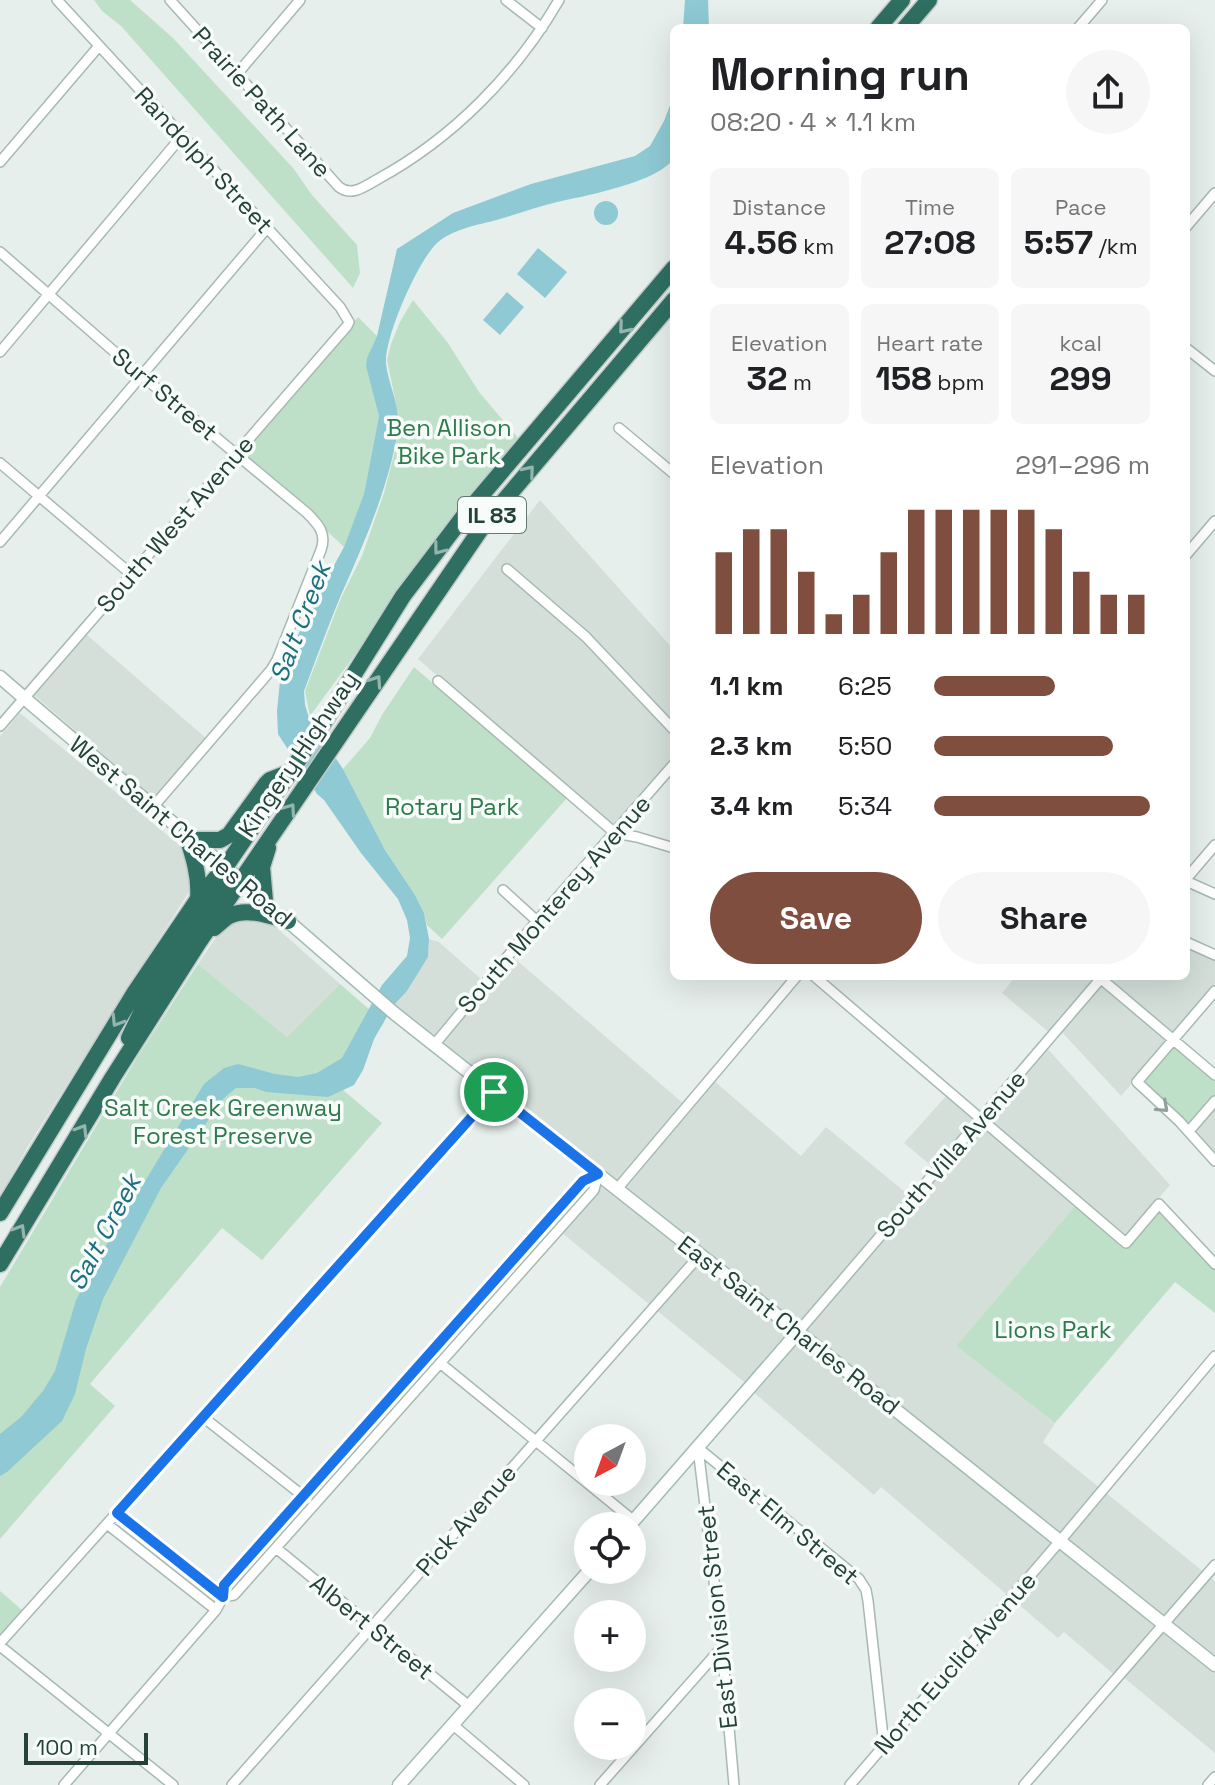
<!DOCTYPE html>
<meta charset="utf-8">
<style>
:root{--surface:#fff;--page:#f6f6f6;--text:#202124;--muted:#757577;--accent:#7f4e3f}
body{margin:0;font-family:"Space Grotesk",sans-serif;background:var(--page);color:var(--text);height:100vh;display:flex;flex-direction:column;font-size:30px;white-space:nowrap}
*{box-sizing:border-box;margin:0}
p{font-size:26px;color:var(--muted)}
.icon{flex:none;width:44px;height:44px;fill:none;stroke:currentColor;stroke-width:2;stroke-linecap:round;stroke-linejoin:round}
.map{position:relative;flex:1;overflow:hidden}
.side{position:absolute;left:670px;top:24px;width:520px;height:956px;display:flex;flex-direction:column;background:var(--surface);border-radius:12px;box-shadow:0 8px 32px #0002}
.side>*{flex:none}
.needle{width:52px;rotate:221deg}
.controls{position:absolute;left:574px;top:1424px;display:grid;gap:16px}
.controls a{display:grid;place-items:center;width:72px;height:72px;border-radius:50%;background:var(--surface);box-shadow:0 8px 32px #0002;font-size:40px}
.scale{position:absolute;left:24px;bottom:20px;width:124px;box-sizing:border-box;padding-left:8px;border:4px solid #24423a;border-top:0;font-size:22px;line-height:28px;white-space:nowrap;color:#24423a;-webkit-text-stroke:6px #f7fbf9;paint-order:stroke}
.pin{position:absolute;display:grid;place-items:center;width:68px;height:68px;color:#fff;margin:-34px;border:4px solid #fff;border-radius:50%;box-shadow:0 2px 8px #0007}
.round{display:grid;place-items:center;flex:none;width:84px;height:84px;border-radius:42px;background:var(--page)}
.headline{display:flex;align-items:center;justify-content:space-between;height:136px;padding:0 40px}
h1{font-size:44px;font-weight:600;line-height:60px}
.metrics{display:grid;grid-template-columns:repeat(3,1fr);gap:12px;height:136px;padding:8px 40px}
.metrics div{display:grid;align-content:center;border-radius:12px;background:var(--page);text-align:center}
.metrics b{font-size:34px;font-weight:600}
.metrics small{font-size:22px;font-weight:400}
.metrics p{font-size:22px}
.chart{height:224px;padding:16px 40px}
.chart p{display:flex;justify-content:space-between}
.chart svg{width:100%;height:144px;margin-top:8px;stroke:var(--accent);stroke-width:6}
.primary-button{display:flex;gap:16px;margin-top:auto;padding:16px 40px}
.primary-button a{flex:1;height:92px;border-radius:48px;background:var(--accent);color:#fff;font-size:32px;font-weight:600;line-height:92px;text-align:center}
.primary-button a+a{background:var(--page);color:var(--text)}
ul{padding:0 40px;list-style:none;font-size:26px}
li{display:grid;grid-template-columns:128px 96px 1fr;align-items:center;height:60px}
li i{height:20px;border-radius:10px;background:var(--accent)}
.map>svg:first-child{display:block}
.built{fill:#d4dfda}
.green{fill:#bfe0c8}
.water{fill:#8ec9d4}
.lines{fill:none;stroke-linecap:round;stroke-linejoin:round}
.street-casing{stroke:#a8b8b2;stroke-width:12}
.secondary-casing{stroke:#a4bbb3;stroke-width:15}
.highway-casing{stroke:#c2cac8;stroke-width:19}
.street{stroke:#fff;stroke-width:9}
.secondary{stroke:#fff;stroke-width:12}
.highway{stroke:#2f6f62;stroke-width:16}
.oneway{stroke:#93b5ae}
.oneway2{stroke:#92a09c}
.route-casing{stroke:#fff;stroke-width:16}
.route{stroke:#1a73e8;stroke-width:10}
.labels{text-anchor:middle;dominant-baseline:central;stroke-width:7;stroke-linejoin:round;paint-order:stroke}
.shield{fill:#f7fbf9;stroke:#637a73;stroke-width:2}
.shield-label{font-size:22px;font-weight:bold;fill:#24423a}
.street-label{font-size:24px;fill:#24423a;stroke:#f7fbf9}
.park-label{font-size:24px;fill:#2d7a4b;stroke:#f7fbf9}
.water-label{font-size:26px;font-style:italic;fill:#1c6f80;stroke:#f7fbf9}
</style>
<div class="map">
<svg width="1215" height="1785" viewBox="0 0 1215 1785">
<rect width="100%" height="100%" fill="#e6efeb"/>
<path class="built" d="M540 500 674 650V758L615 828 418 659Z
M86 634 207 739 155 800 33 694Z
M20 713 184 849 192 887 28 1146 0 1196V736Z
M233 918 270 922 340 984 287 1037 198 964 223 927Z
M429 939 439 942 482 980 433 1039 393 1006 407 991 428 957Z
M1186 944 1215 957V987L1121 1096 1061 1031 1107 976H1186Z
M514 958 684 1104 616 1184 440 1044Z
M1016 976H1100L1051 1034 1002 993Z
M1047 1048 1170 1185 1125 1238 986 1118Z
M713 1080 801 1156 826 1127 910 1196 798 1328 620 1188Z
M948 1094 977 1119 934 1168 904 1143Z
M1215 1106V1157L1193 1131Z
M981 1123 1076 1205 956 1346 1055 1423 1043 1442 1215 1581V1661L804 1332Z
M598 1179 794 1332 748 1385 556 1228Z
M798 1336 1161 1626 1117 1677 1064 1632 1058 1638 881 1487 874 1495 751 1390Z
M1165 1629 1215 1669V1753L1122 1676Z"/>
<path class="green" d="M94 0H130L173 38 293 168 312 195 357 245 360 273 353 288 121 26 102 11Z
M413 300 448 343 479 392 518 438 470 498 310 716 305 691 341 598 362 556 384 493 395 451 399 418 387 360 391 344 400 322Z
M358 317 377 336 371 349 379 416 364 495 344 547 327 531 319 518 310 510 245 456 244 452Z
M414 667 567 798 442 939 427 925 424 913 415 895 385 850 343 769 370 738 382 715Z
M198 964 287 1037 340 984 384 1022C381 1027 376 1033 374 1039 365 1059 364 1080 343 1090L382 1123 262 1260 222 1228 90 1384 115 1406 0 1539V1287L138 1056Z
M1174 1043 1215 1078V1098L1190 1128 1140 1082Z
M1076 1205 1126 1249 1161 1211 1215 1269V1313L1175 1282 1055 1423 956 1346Z
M0 1591 22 1610 0 1636Z"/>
<path class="water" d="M685 0H708L709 28H683Z
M674 95V158C659 182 585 196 557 202 536 207 515 215 493 221 476 225 451 230 437 243 418 261 384 337 386 364 388 382 397 399 398 417 399 430 395 446 392 459 380 507 361 550 341 595 328 626 316 659 304 691L305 705 309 718 343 769 385 850 415 895 424 913 429 939 428 957 407 991 393 1006 374 1039 363 1070 354 1085 328 1097 266 1092 255 1088H236L223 1099 161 1188 103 1299 86 1349 75 1394 62 1421 7 1472 0 1476V1434L21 1417 43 1391 55 1371 76 1300 99 1257 204 1084 224 1068 238 1064 275 1074 298 1077 317 1073 342 1058 382 985 407 956 410 938 407 920 398 899 361 853 324 800 317 794 278 734 277 711 280 681 303 623 344 547 364 494 379 416 366 366 367 358 377 336 397 249 453 213 531 184 635 156 650 146 664 121Z
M594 213a12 12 0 1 1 24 0a12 12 0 1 1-24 0Z
M538 248 567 272 545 298 517 274Z
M507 292 524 307 500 335 483 320Z"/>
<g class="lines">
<defs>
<path id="street" d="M170 0 339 187C352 197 365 186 378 179 453 138 516 74 559 0
M506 0 542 28
M1078 28 1102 0
M237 74 300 0
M0 162 99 46
M1186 227 1215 193
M0 252 141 375 307 513C318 524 327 533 321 550L277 660 271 670 153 807
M1186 348 1215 371
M0 352 182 136
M619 428 674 474
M0 463 131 574
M0 542 267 228
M1186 555 1215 521
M507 569 586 637 674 730
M438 681 615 833 637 837 674 848
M0 726 347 326 349 322 340 307 57 0
M1186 879 1215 845
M1186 881 1215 894
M503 890 537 921
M1186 942 1215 955
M814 976 1126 1243 1159 1204 1215 1264
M1099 977 1215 1075
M1215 991 1137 1082 1179 1121 1215 1161
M434 1045 537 921 674 764
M1189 1131 1215 1101
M617 1189 797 976
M798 1332 1103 976
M440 1363 634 1521
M203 1417 307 1499
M698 1448 859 1579 866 1590 868 1601 884 1746
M698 1448 722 1647 734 1785
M117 1513 223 1597
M107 1524 216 1610
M276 1548 469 1706
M223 1597 234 1595 594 1190 598 1174
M0 1643 494 1092
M0 1646 173 1785
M452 1724 524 1785
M64 1785 216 1610 223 1597 224 1585 583 1181 598 1174
M232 1785 700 1255
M600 1785 722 1647
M850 1785 1060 1541 1215 1356
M1024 1785 1215 1565
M1208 1785 1215 1777"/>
<path id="secondary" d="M0 677C88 754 180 827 268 904
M282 916 394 1013 798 1332 1215 1665
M629 1526 798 1332
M399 1785 590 1570"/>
<path id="highway" d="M878 28 902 0
M905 28 929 0
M186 834C193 855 200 877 198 899
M194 840H220L229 835 266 784 270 780 288 773
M265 901 262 867 268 848
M214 928C218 925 224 919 229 916 247 907 271 916 288 921
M129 1038 151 992 220 887
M0 1213 135 992 198 899 226 866 321 727 403 596 463 517 674 268
M0 1264 113 1077 199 942 485 523 674 300"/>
</defs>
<use href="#street" class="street-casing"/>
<use href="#secondary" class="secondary-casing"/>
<use href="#highway" class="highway-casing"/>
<use href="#street" class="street"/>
<use href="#secondary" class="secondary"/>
<use href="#highway" class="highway"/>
</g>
<defs><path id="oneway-chevron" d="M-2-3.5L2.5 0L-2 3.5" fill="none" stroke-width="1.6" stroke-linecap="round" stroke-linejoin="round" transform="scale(2)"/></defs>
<g class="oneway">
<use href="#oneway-chevron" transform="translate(624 328) rotate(130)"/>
<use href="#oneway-chevron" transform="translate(529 471) rotate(-50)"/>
<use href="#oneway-chevron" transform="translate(439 549) rotate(127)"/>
<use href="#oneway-chevron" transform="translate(376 681) rotate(-56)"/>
<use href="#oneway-chevron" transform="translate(290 809) rotate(-55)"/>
<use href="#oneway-chevron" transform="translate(117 1021) rotate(122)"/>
<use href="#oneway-chevron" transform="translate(82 1130) rotate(-58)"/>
<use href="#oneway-chevron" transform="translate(20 1230) rotate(-59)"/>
</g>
<use class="oneway2" href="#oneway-chevron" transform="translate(1163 1107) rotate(42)"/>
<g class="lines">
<defs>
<path id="route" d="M494 1092 598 1174 583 1181 224 1585 223 1597 117 1513Z"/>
</defs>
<use href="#route" class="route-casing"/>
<use href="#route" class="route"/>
</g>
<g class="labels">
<rect class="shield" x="458" y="497" width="68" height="36" rx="6"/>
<g class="shield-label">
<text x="492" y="515">IL 83</text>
</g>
<g class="street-label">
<text transform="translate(262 102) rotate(48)">Prairie Path Lane</text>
<text transform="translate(204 160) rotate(47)">Randolph Street</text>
<text transform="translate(165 394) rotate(40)">Surf Street</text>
<text transform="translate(175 524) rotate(-49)">South West Avenue</text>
<text transform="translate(298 754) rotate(-56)">Kingery Highway</text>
<text transform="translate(181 831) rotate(40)">West Saint Charles Road</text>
<text transform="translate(554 904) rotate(-49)">South Monterey Avenue</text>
<text transform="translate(951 1154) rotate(-49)">South Villa Avenue</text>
<text transform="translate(789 1325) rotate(38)">East Saint Charles Road</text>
<text transform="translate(466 1520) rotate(-49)">Pick Avenue</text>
<text transform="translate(788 1523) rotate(40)">East Elm Street</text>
<text transform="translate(717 1617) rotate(-96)">East Division Street</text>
<text transform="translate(372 1627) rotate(39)">Albert Street</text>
<text transform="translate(955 1663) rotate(-49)">North Euclid Avenue</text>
</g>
<g class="park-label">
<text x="449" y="427">Ben Allison<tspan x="449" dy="28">Bike Park</tspan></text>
<text x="452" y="806">Rotary Park</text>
<text x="223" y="1107">Salt Creek Greenway<tspan x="223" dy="28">Forest Preserve</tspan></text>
<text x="1053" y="1329">Lions Park</text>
</g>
<g class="water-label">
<text transform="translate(300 622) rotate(-69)">Salt Creek</text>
<text transform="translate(104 1232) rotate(-62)">Salt Creek</text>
</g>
</g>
</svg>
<div class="controls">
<a><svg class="needle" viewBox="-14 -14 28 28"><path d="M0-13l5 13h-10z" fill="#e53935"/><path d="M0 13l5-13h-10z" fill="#757577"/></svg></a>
<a><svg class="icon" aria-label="locate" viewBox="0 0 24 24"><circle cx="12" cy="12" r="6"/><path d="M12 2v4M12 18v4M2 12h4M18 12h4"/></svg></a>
<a>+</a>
<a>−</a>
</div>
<div class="scale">100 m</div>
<div class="pin" style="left:494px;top:1092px;background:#1e9e55"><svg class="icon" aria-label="arrive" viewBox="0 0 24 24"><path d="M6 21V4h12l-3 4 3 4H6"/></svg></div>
<section class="side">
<div class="headline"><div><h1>Morning run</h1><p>08:20 · 4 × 1.1 km</p></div><a class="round"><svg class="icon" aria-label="share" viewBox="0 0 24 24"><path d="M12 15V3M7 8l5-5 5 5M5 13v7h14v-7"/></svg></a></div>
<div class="metrics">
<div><p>Distance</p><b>4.56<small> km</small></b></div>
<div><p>Time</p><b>27:08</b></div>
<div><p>Pace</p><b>5:57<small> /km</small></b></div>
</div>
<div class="metrics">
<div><p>Elevation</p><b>32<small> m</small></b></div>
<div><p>Heart rate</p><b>158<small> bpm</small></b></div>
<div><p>kcal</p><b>299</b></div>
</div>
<div class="chart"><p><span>Elevation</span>291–296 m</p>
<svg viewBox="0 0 160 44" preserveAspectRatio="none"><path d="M5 44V19M15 44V12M25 44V12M35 44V25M45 44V38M55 44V32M65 44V19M75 44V6M85 44V6M95 44V6M105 44V6M115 44V6M125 44V12M135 44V25M145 44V32M155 44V32"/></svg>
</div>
<ul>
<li><b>1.1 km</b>6:25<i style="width:56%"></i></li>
<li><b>2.3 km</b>5:50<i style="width:83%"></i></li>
<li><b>3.4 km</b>5:34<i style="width:100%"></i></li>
</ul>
<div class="primary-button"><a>Save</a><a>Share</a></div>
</section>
</div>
